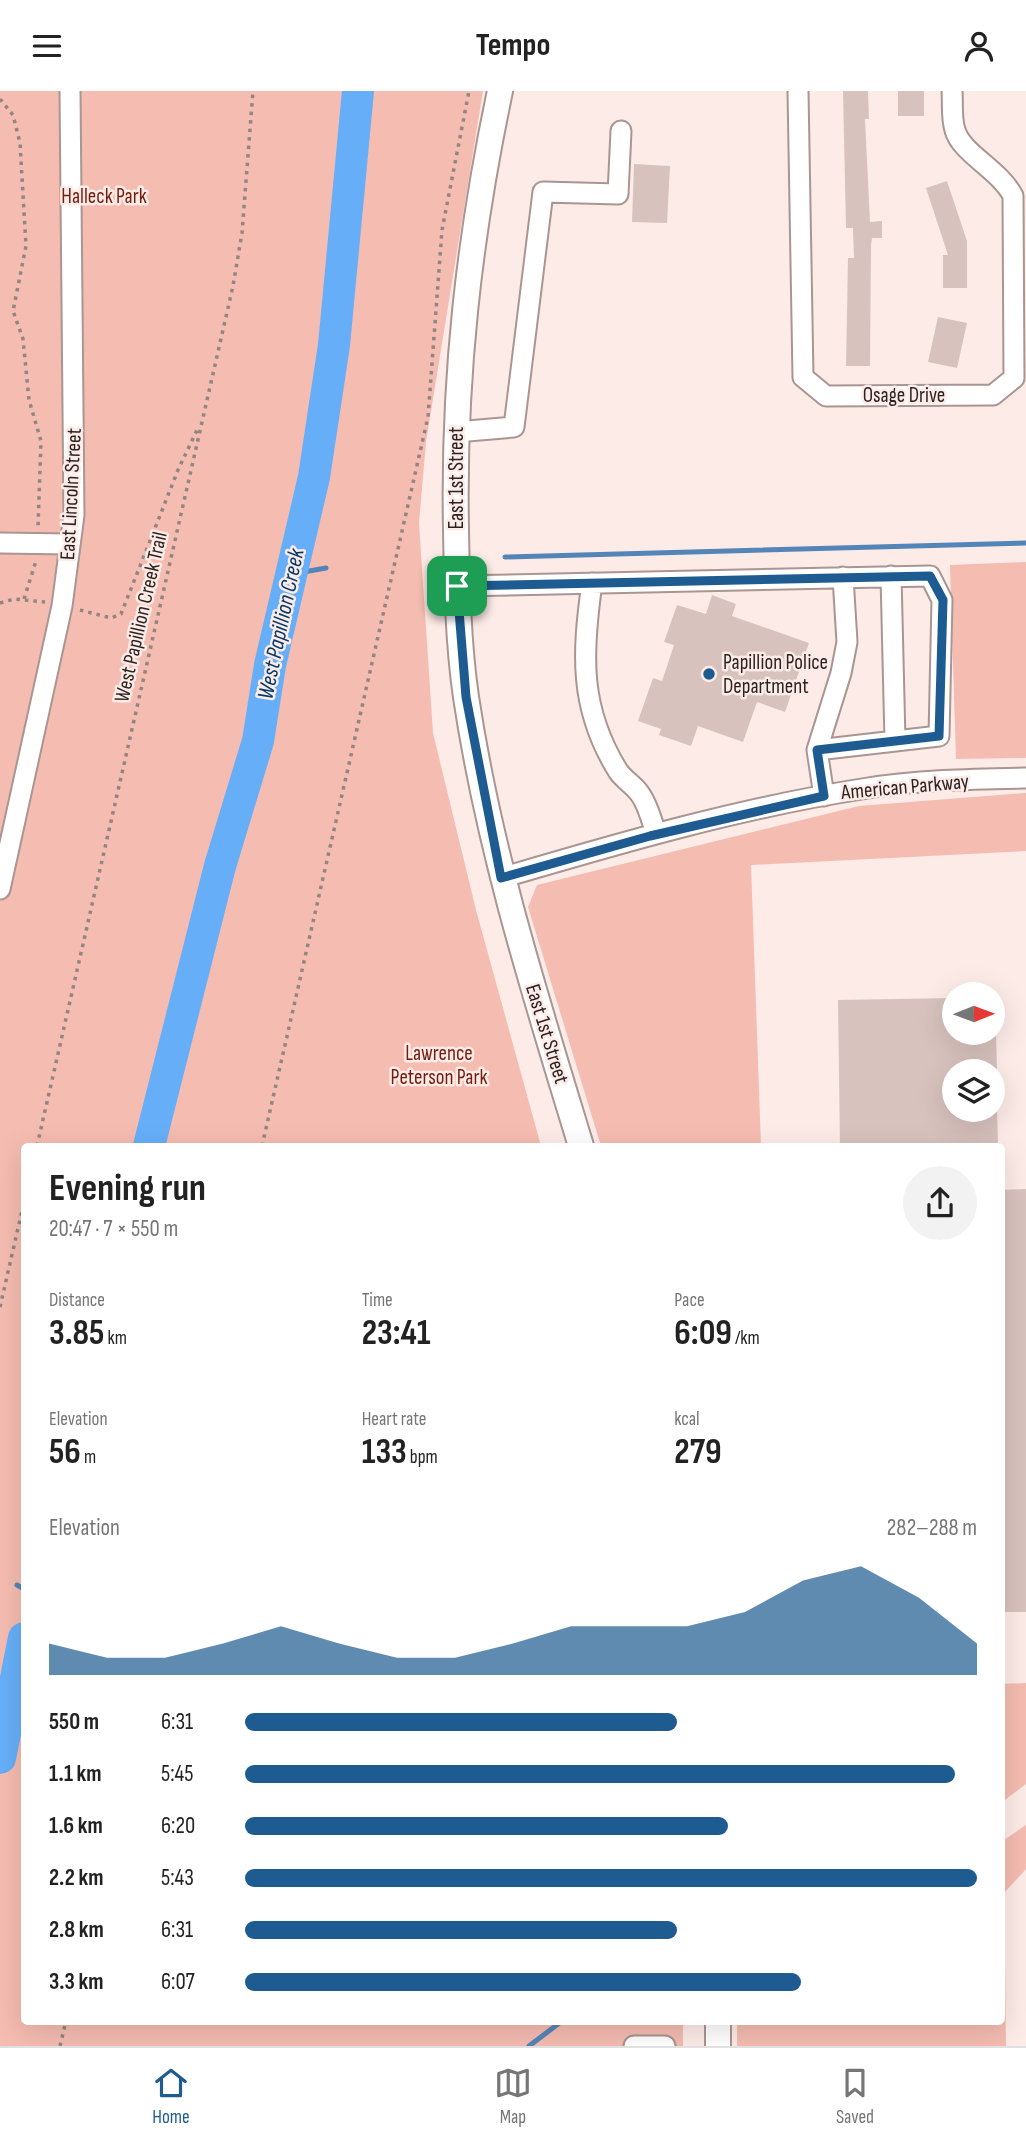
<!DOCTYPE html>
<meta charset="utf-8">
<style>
:root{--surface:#fff;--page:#f2f2f2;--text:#222;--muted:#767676;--line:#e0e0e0;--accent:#1e5b91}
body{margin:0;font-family:"Sofia Sans Condensed",sans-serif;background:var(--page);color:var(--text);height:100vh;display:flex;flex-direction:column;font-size:26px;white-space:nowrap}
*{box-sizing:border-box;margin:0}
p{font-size:23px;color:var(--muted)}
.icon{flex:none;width:38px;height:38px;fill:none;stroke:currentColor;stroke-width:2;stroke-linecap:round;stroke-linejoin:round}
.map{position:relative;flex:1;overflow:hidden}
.details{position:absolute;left:21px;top:1052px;width:984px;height:882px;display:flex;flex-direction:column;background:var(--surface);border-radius:7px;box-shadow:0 7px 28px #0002}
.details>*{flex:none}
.needle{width:46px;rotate:89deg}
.buttons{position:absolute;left:942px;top:891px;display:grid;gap:14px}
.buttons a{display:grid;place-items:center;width:63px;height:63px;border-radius:50%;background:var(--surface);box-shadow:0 7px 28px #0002;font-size:35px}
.pin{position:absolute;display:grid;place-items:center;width:60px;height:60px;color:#fff;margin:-30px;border-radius:14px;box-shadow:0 4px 10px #0006}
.round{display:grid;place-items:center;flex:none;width:74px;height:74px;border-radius:37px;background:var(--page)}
.head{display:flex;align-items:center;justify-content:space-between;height:119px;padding:0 28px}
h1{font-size:38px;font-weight:700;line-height:52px}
.metrics{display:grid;grid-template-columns:repeat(3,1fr);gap:10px;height:119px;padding:7px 28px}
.metrics div{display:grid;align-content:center}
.metrics b{font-size:35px;font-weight:700}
.metrics small{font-size:19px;font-weight:400}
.metrics p{font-size:19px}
.chart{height:196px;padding:14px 28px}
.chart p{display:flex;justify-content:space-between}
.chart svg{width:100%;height:126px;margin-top:7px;fill:var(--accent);opacity:.7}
ul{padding:0 28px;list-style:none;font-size:23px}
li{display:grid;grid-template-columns:112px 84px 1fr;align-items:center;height:52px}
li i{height:18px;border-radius:9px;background:var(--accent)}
header{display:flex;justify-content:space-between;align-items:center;height:91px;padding:0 28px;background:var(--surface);font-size:32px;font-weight:700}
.menu{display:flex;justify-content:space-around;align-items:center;height:98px;border-top:2px solid var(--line);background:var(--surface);font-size:19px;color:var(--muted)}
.menu a{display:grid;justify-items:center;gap:4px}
.menu .current{color:var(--accent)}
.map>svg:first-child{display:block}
.green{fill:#f5bcb1}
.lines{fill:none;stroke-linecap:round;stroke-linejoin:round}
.stream{stroke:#5485b8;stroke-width:5}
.river{stroke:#66aff8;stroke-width:32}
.building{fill:#d8c2be}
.minor-casing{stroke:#a99591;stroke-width:23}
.major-casing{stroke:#a99591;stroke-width:28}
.path{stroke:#928582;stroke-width:3.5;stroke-dasharray:3.5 5;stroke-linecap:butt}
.minor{stroke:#fff;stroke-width:19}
.major{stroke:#fff;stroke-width:24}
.route-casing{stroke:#fff;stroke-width:14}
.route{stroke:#1e5b91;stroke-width:9}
.poi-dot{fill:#1e5b91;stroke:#fdebe7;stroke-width:2.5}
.labels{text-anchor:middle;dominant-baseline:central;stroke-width:5;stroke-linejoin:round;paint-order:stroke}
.park-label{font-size:21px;fill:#751a0c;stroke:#fdebe7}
.street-label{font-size:21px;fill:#2b2321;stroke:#fdebe7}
.poi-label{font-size:21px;fill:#2b2321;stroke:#fdebe7;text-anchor:start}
.water-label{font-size:23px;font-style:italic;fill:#033c69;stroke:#fdebe7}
</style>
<header><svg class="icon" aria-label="menu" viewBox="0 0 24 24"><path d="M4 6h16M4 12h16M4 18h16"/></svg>Tempo<svg class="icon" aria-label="person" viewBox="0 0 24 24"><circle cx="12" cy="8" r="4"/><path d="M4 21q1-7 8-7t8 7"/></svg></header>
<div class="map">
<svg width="1026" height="1955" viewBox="0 0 1026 1955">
<rect width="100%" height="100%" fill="#fdebe7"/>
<path class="green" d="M0 0H483L426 351 419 432 433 642 476 819 541 1055H24V1930H683V1955H0Z
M1026 471V667L956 668 950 474Z
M1026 702V760L751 774 761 1055H601L528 816 537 794 859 715Z
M1026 1592V1693L1001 1712V1593Z
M1026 1734V1778L1004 1802 1006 1955H737V1930H747L743 1935 750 1930H1001V1751Z"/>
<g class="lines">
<path class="stream" d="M505 466 1026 452
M292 483 326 477
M17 1494 24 1498
M529 1955 562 1930"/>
<path class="river" d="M149 1055 220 775 258 650 270 574 314 386 334 254 358 0
M0 1667 24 1547"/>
</g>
<path class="building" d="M843 0H868L869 28H865L870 131 882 130V147H872L871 154 870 275H846L848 167H854L853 137H846Z
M898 0H924V25H898Z
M634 73 670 75 667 132 632 131Z
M947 90 967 150V197H943V164H948L926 97Z
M938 226 967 232 957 277 928 271Z
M712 504 736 513 732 525 809 552 785 621 757 611 743 651 698 635 691 655 659 644 661 638 638 630 653 587 662 590 674 554 664 551 677 514 706 523Z
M954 907V942H996L997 980H954V1018H997L998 1055H840L838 909Z
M1026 1098V1521H1001V1099Z"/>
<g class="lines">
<defs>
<path id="minor" d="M798 0 803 286 826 305 993 304 1014 287 1013 105C1000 79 961 62 955 39 951 27 953 12 952 0
M456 341 514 336 543 101 618 103 621 40
M0 452 70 453
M891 485 895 650
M592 492C582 563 579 617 618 680 624 689 634 694 640 703 648 714 652 730 656 743
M457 495 930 485 942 509 939 645 817 659 824 705
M817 659 841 582 847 551 843 486
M501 787C620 752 740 717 862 698 915 689 973 688 1026 687
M0 798 62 515 74 424 70 0
M634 1955H665"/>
<path id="major" d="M500 0C469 147 453 288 456 439 457 495 458 551 466 606 489 760 536 907 581 1055
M718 1930V1955"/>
</defs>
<use href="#minor" class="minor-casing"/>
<use href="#major" class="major-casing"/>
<path class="path" d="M0 8 13 24 20 52 26 155 13 220 23 248 29 309 41 350 38 435
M24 508 36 470
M0 512 14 508 45 511
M80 519 111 527 121 523 178 379 198 337
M37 1055 233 195 242 142 253 0
M262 1055 428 326 442 139 469 0
M0 1216 24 1111
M60 1955 66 1930"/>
<use href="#minor" class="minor"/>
<use href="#major" class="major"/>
</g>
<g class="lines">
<defs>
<path id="route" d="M930 485 943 509 939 645 817 659 824 705 650 745 501 787 466 606 457 495Z"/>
</defs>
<use href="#route" class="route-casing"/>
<use href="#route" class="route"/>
</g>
<circle class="poi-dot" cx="709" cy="583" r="7"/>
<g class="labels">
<g class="park-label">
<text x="104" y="105">Halleck Park</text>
<text x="439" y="962">Lawrence<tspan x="439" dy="24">Peterson Park</tspan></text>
</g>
<g class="street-label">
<text x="904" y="304">Osage Drive</text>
<text transform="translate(456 387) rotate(-90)">East 1st Street</text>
<text transform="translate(71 403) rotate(-87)">East Lincoln Street</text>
<text transform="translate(141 526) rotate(-77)">West Papillion Creek Trail</text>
<text transform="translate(905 696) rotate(-5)">American Parkway</text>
<text transform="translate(547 943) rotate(73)">East 1st Street</text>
</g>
<g class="poi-label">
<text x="723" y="571">Papillion Police<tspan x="723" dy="24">Department</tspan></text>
</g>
<g class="water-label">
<text transform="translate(281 533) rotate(-78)">West Papillion Creek</text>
</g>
</g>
</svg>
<div class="buttons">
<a><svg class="needle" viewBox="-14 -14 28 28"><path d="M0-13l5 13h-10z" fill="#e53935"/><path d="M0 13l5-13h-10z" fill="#767676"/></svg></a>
<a><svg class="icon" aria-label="layers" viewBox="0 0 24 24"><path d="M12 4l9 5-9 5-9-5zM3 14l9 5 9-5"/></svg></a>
</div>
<div class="pin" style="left:457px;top:495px;background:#1e9e55"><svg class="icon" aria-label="arrive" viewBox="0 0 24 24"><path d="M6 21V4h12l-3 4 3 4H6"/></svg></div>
<section class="details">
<div class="head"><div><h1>Evening run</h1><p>20:47 · 7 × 550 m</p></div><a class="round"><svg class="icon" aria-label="share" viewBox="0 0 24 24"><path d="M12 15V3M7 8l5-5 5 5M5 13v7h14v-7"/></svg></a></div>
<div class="metrics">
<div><p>Distance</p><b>3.85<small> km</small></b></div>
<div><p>Time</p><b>23:41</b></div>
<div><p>Pace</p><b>6:09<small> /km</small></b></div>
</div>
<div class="metrics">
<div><p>Elevation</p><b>56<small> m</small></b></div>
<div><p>Heart rate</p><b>133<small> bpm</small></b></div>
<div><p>kcal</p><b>279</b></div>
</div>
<div class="chart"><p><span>Elevation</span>282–288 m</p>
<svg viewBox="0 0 160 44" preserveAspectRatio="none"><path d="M0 44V33L10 38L20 38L30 33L40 27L50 33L60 38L70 38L80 33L90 27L100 27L110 27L120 22L130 11L140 6L150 17L160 33V44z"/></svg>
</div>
<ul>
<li><b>550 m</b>6:31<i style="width:59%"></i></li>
<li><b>1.1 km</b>5:45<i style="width:97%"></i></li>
<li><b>1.6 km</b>6:20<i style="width:66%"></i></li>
<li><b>2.2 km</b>5:43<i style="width:100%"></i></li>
<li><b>2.8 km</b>6:31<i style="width:59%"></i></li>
<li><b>3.3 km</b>6:07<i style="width:76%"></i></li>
</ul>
</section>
</div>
<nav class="menu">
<a class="current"><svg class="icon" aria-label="home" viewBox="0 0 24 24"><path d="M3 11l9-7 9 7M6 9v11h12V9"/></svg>Home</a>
<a><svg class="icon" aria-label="map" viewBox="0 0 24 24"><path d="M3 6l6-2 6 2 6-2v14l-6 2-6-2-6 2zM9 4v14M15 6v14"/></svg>Map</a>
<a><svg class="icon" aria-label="saved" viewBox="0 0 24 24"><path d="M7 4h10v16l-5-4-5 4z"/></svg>Saved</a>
</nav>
